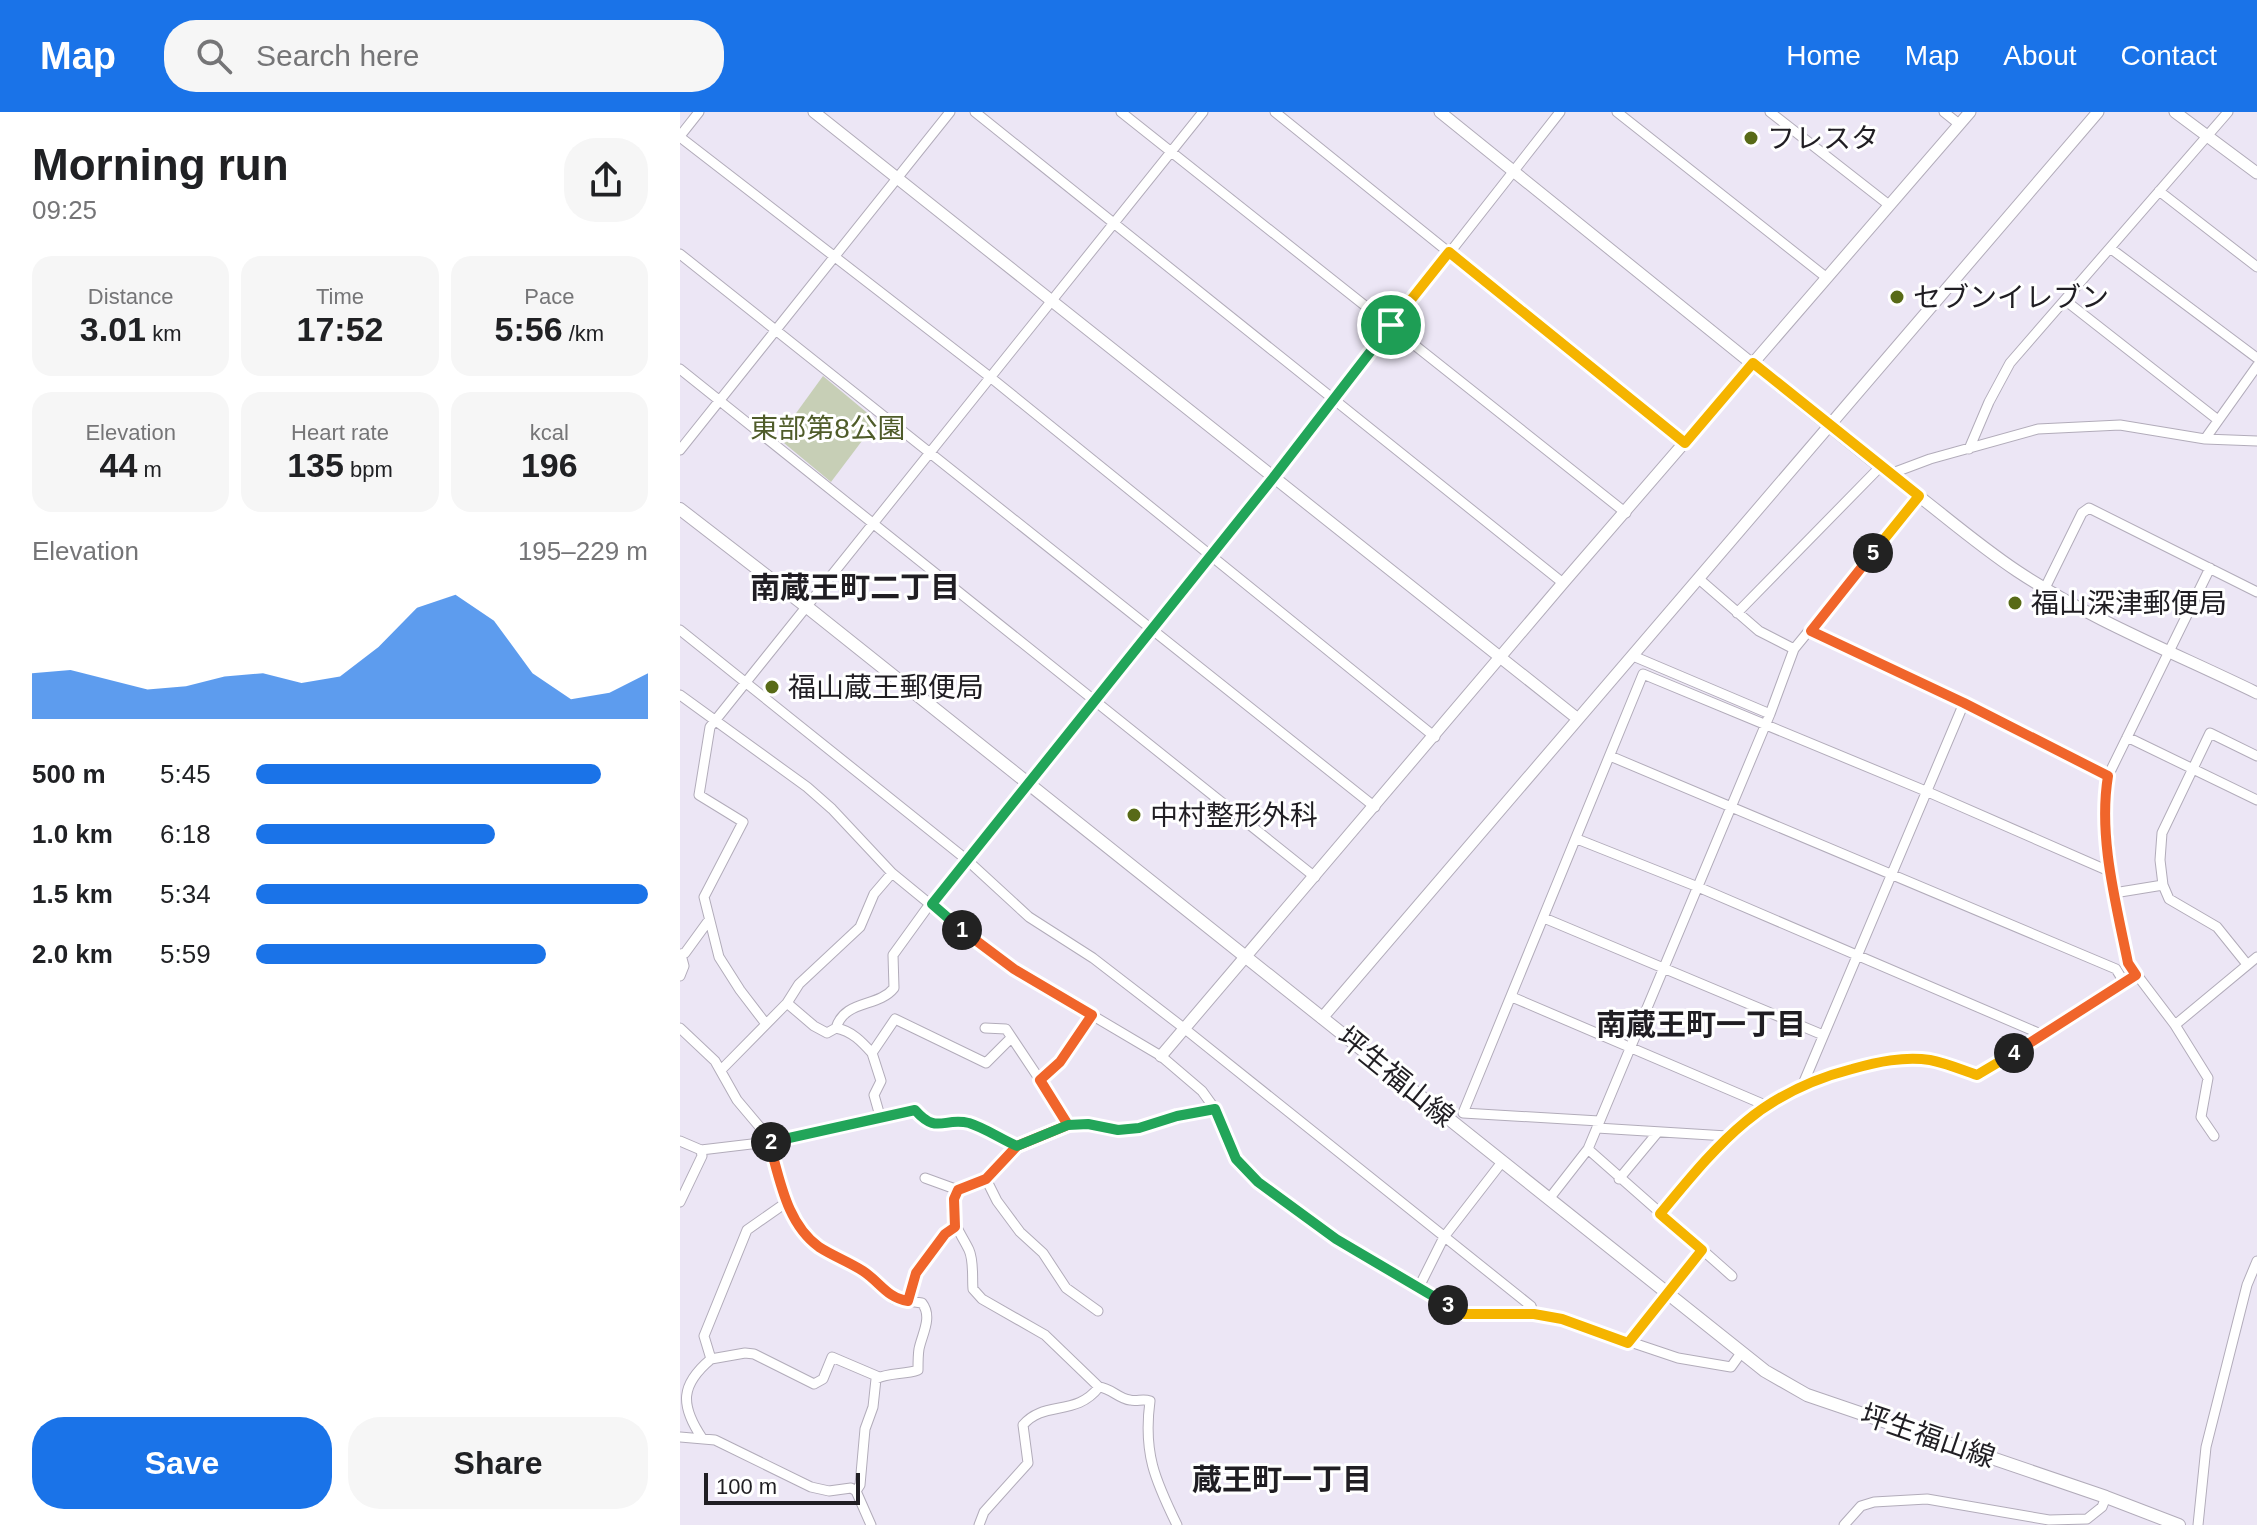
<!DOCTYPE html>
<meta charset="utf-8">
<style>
:root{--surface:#fff;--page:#f6f6f6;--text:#202124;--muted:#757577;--accent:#1a73e8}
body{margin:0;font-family:Helvetica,"Noto Sans JP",sans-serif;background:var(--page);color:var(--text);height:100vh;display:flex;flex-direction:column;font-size:30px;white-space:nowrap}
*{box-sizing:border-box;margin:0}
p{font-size:26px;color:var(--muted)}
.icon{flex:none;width:44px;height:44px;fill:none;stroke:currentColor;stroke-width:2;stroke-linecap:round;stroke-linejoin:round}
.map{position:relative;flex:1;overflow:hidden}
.sheet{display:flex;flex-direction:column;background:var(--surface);width:680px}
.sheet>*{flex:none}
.scale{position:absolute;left:24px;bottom:20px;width:156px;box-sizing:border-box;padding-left:8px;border:4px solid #201e23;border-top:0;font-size:22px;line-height:28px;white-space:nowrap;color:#201e23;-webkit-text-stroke:6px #fff;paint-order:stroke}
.pin{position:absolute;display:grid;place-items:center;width:68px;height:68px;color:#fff;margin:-34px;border:4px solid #fff;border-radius:50%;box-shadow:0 2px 8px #0007}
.km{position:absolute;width:40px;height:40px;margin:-20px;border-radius:50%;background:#222;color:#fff;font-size:22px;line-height:40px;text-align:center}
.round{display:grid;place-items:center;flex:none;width:84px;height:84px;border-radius:32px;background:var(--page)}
.head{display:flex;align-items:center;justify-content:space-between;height:136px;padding:0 32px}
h1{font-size:44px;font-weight:800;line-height:60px}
.metrics{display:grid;grid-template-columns:repeat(3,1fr);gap:12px;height:136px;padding:8px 32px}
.metrics div{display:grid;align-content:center;border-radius:20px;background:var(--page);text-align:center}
.metrics b{font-size:34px;font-weight:800}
.metrics small{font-size:22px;font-weight:400}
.metrics p{font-size:22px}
.chart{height:224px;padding:16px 32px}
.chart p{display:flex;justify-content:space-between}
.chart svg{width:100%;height:144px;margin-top:8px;fill:var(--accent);opacity:.7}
.primary-button{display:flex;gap:16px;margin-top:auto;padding:16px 32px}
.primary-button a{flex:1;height:92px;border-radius:32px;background:var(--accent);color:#fff;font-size:32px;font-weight:800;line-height:92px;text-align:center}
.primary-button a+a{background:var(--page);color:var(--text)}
ul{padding:0 32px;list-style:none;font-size:26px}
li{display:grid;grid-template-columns:128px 96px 1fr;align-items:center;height:60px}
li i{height:20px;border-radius:10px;background:var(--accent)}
header{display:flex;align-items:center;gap:48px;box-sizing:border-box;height:112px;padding:0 40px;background:var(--accent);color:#fff}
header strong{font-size:38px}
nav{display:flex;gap:44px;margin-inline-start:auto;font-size:28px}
.search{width:560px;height:72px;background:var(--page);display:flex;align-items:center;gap:20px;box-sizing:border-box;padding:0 28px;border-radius:32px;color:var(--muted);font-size:30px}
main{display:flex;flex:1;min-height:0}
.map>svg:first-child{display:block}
.green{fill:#c7cfb6}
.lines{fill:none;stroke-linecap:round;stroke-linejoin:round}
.minor-casing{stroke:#b2acba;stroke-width:11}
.tertiary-casing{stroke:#b2acba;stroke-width:13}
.secondary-casing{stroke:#b2acba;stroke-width:14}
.minor{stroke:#fff;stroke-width:9}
.tertiary{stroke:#fff;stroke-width:11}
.secondary{stroke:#fff;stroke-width:12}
.split-1-casing{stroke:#fff;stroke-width:16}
.split-2-casing{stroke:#fff;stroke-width:16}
.split-3-casing{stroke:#fff;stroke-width:16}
.split-4-casing{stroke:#fff;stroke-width:16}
.split-5-casing{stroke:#fff;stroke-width:16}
.split-6-casing{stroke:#fff;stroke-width:16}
.split-1{stroke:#22a559;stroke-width:10}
.split-2{stroke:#f0652b;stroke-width:10}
.split-3{stroke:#22a559;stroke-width:10}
.split-4{stroke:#f5b400;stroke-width:10}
.split-5{stroke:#f0652b;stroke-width:10}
.split-6{stroke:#f5b400;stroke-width:10}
.poi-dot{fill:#586a17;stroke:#fff;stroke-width:3}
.labels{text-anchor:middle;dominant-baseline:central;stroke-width:6;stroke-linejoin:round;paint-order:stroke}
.poi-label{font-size:28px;fill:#201e23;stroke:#fff;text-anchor:start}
.park-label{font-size:28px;fill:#4f5c2a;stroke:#fff}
.street-label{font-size:28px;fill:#201e23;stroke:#fff}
.neighbourhood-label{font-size:30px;font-weight:bold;fill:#201e23;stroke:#fff}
</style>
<header>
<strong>Map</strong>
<div class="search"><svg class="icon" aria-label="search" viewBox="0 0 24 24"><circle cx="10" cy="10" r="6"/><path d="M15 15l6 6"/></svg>Search here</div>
<nav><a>Home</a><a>Map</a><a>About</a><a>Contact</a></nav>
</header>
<main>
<section class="sheet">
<div class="head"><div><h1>Morning run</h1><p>09:25</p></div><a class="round"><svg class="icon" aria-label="share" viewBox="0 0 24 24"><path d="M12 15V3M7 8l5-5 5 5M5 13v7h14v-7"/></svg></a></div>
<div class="metrics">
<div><p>Distance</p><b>3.01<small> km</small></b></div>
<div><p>Time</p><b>17:52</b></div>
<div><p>Pace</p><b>5:56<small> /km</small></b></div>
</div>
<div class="metrics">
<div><p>Elevation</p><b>44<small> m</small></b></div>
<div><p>Heart rate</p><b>135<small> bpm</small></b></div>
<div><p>kcal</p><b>196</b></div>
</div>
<div class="chart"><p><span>Elevation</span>195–229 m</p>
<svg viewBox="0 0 160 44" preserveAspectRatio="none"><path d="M0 44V30L10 29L20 32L30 35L40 34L50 31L60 30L70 33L80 31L90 22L100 10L110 6L120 14L130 30L140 38L150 36L160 30V44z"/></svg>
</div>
<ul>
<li><b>500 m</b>5:45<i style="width:88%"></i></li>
<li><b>1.0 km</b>6:18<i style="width:61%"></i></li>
<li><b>1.5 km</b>5:34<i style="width:100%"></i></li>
<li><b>2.0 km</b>5:59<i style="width:74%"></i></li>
</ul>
<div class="primary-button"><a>Save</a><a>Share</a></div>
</section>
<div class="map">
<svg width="1577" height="1413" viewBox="0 0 1577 1413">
<rect width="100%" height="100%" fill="#ece6f5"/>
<path class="green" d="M143 264 197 309 151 370 98 326Z"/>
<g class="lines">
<defs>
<path id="minor" d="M295 0 883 471
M441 0 946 401
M595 0 1005 331
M937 0 1147 166
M1090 0 1209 93
M1264 0 1279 12
M0 24 19 0
M0 25 310 265 755 625
M1479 79 1577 155
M1430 136 1577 246
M0 142 695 695
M1386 189 1538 308
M0 257 635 765
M1525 327 1577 254
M1289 337 1309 290 1330 251 1548 0
M0 338 270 0
M1210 362 1250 347 1358 317 1440 313 1525 327 1577 329
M1530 456 1428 664 1425 683 1431 760 1448 851 1495 913 1528 966 1521 1005 1534 1024
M1019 467 1079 519 1114 537
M1365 476 1402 401 1409 396 1577 480
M1057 501 1200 355
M0 518 287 748 349 805 413 846 505 917 851 1194 854 1202
M1131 519 1284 591 1428 664
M953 544 1090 602 1114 537 1239 384
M0 583 127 675 152 697 212 761 284 820 334 857 481 944 522 979 535 997 556 1047 578 1070 656 1127 738 1177 785 1202H854L882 1207 998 1246 1051 1255 1061 1241
M1447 625 1577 688
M930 644 1436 857 1444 870
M897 727 1018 775 1363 923
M1434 781 1483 773
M864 806 1143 923
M0 842 5 841 29 808
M1566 851 1537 815 1489 787 1483 773 1480 748 1482 721 1530 621 1577 644
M0 864 4 854 1 843
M832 885 1085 993
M107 891 134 914 147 921 156 916C172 919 182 930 192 941
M86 912 60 878 39 845 24 785 63 710 19 683 30 615 523 0
M1495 913 1577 845
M0 916 35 949 57 988 84 1020 107 1090 122 1118 140 1135 194 1167 214 1187 242 1191C253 1205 242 1222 239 1237 238 1243 238 1251 238 1258 224 1263 209 1260 196 1267L193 1295 185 1317 180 1373 176 1379
M156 916C165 887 198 896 214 876L213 843 247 796 593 366 880 0
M305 916 326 917 360 968
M41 958 107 891 119 872 180 815 194 782 212 761
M1123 972 1284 591
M200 1004 194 983 201 969 192 941 215 907 306 951 331 926
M919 1009 783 1001 963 562 1248 680 1431 760
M388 1013 360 968 380 950 412 903
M917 1016 1047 1024
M0 1029 21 1038 22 1044 0 1090
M908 1037 1090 602
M21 1038 97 1029 200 1004 235 998C257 1023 263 1005 289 1011 305 1016 321 1027 337 1034
M245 1066 278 1078 306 1067 337 1034 388 1013 408 1012 438 1018 459 1016 497 1004 535 997
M306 1067 317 1089 340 1120 363 1141 386 1176 418 1199
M939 1067 978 1020
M278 1078C264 1104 279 1117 289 1138 294 1149 292 1166 293 1177L302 1187 365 1223 419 1275
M869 1087 908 1037 1052 1164
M980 1102C1039 1031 1078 981 1171 957 1197 950 1224 944 1250 948 1266 951 1282 958 1297 963L1446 869
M738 1177 764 1125 822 1050
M228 1189 236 1161 265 1122 275 1115
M948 1231 1022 1138
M31 1247 65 1241 74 1242 134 1272 143 1267 152 1245 199 1265
M0 1325 35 1328 131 1375 149 1379 171 1376 176 1379 191 1413
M22 1326C0 1293 0 1273 31 1247L24 1224 67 1118 107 1090
M299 1413 304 1400 348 1351 343 1313C364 1288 396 1305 419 1275 431 1276 439 1287 450 1288 458 1290 462 1286 470 1289 463 1341 475 1368 497 1413
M1164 1413 1181 1394 1194 1390 1247 1387 1369 1408 1407 1407 1422 1395 1426 1385
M1518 1413 1526 1335 1567 1173 1577 1149"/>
<path id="tertiary" d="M134 0 898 607
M760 0 1200 355C1247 388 1289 427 1337 459 1411 508 1497 542 1577 581
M1495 0 1577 61
M642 906 1418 0
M481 944 883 471 1290 0"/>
<path id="secondary" d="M0 397 127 495 1085 1259 1127 1283 1426 1385 1499 1413"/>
</defs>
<use href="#minor" class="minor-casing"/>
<use href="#tertiary" class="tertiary-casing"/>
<use href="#secondary" class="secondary-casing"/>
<use href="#minor" class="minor"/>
<use href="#tertiary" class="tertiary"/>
<use href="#secondary" class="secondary"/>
</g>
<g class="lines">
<defs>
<path id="split-1" d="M282 818 252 792 593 366 711 213"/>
<path id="split-2" d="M91 1030H89C100 1067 106 1111 139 1135 153 1144 169 1150 183 1159 200 1170 207 1186 228 1189L236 1161 265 1122 275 1115 274 1087 278 1078 306 1067 337 1034 388 1013 360 968 380 950 412 903 334 857 282 818"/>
<path id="split-3" d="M91 1030 235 998C257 1023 263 1005 289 1011 305 1016 321 1027 337 1034L388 1013 408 1012 438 1018 459 1016 497 1004 535 997 556 1047 578 1070 656 1127 768 1193"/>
<path id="split-4" d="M768 1193 785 1202H854L882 1207 948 1231 1022 1138 980 1102C1039 1031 1078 981 1172 957 1197 950 1224 944 1250 948 1266 951 1282 958 1297 963L1334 941"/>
<path id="split-5" d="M1193 441 1131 519 1284 591 1428 664C1418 725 1436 791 1448 851L1456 863 1334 941"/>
<path id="split-6" d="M711 213 769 140 1005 331 1073 251 1239 384 1193 441"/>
</defs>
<use href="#split-1" class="split-1-casing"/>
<use href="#split-2" class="split-2-casing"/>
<use href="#split-3" class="split-3-casing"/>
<use href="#split-4" class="split-4-casing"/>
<use href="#split-5" class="split-5-casing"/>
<use href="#split-6" class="split-6-casing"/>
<use href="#split-1" class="split-1"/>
<use href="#split-2" class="split-2"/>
<use href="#split-3" class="split-3"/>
<use href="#split-4" class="split-4"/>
<use href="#split-5" class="split-5"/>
<use href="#split-6" class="split-6"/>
</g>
<g class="poi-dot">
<circle cx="1071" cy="26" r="8"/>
<circle cx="1217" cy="185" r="8"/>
<circle cx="1335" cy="491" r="8"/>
<circle cx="92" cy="575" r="8"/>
<circle cx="454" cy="703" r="8"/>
</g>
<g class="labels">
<g class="poi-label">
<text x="1087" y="26">フレスタ</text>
<text x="1233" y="185">セブンイレブン</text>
<text x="1351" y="491">福山深津郵便局</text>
<text x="108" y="575">福山蔵王郵便局</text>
<text x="470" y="703">中村整形外科</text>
</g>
<g class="park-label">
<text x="148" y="316">東部第8公園</text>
</g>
<g class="street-label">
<text transform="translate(716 965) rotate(39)">坪生福山線</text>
<text transform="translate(1248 1324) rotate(19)">坪生福山線</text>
</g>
<g class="neighbourhood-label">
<text x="175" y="475">南蔵王町二丁目</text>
<text x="1021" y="912">南蔵王町一丁目</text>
<text x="602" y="1367">蔵王町一丁目</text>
</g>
</g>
</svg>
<div class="scale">100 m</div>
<div class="pin" style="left:711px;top:213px;background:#1e9e55"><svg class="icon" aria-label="arrive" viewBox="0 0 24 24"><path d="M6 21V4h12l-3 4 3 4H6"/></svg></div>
<b class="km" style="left:282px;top:818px">1</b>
<b class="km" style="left:91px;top:1030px">2</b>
<b class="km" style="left:768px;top:1193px">3</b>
<b class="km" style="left:1334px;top:941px">4</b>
<b class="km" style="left:1193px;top:441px">5</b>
</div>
</main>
